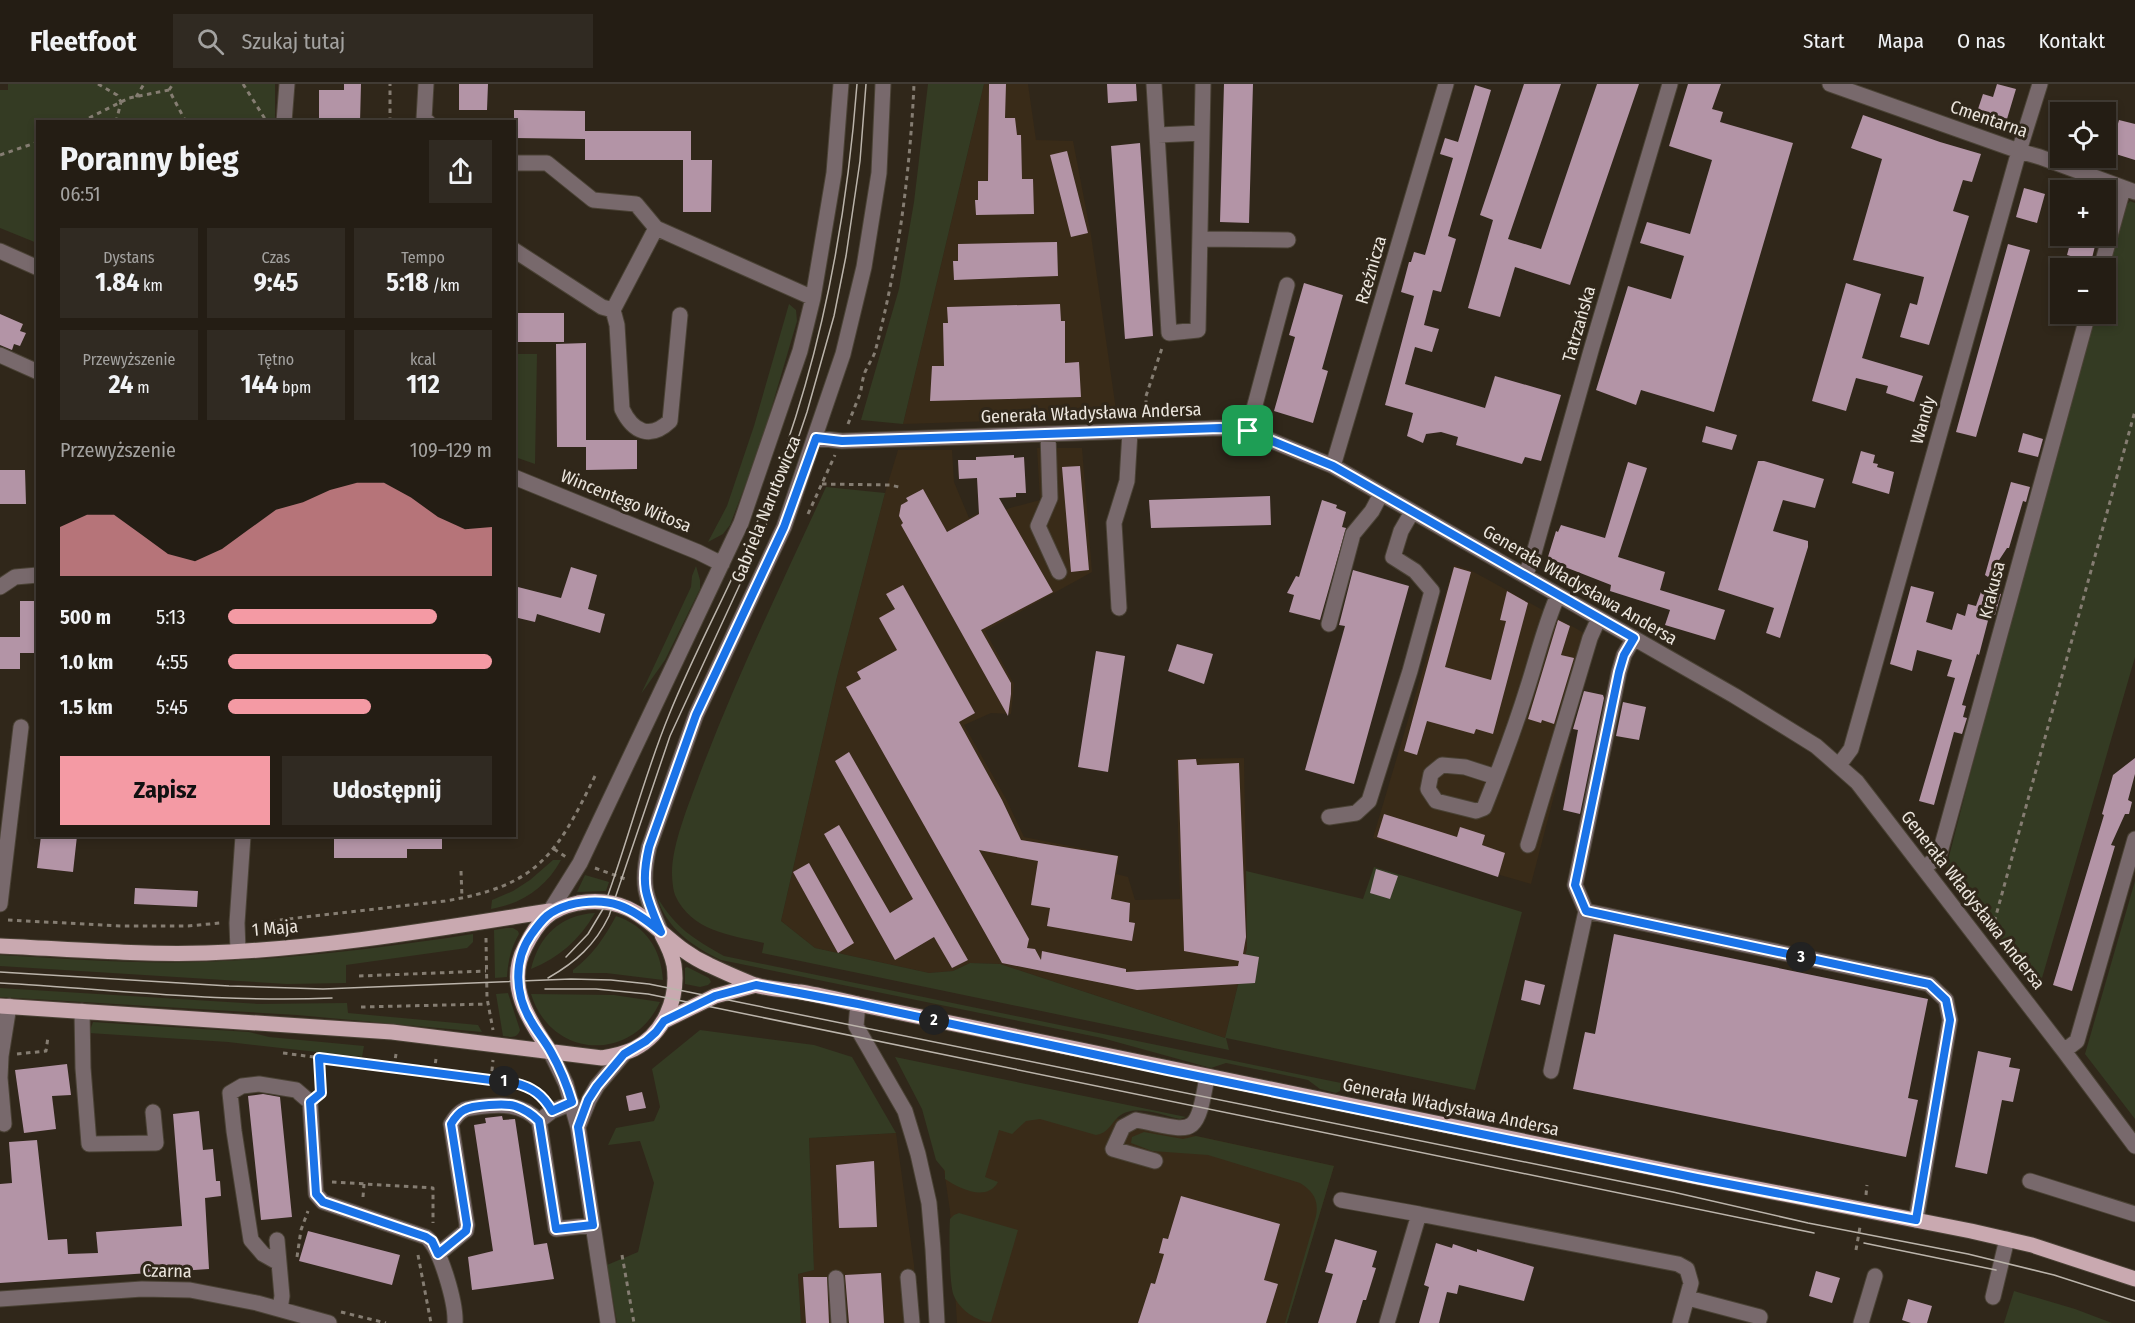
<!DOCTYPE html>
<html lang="pl">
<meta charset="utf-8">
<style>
:root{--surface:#241d14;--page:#302a22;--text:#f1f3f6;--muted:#a3a2a0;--line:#413b34;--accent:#f49aa4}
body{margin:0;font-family:"Fira Sans Condensed",sans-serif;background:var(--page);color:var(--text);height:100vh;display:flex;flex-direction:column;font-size:22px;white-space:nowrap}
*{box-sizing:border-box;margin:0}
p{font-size:20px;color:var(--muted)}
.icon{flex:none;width:33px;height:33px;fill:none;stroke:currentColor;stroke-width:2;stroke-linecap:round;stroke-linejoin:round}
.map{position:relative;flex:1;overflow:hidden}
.details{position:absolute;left:36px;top:36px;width:480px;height:717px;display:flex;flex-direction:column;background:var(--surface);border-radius:0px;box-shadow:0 3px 9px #0003,0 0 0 2px var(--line)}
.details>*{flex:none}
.controls{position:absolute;left:2050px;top:18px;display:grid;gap:12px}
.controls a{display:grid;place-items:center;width:66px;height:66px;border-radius:0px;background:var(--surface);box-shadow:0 3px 9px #0003,0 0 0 2px var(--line);font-size:30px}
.pin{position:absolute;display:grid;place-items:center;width:51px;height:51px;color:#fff;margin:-26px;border-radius:12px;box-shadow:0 3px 9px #0006}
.km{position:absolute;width:30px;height:30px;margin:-15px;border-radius:50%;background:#222;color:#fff;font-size:16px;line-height:30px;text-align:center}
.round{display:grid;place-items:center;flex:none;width:63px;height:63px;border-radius:0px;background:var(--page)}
.overview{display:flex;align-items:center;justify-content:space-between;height:102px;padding:0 24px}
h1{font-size:33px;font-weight:700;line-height:45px}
.stats{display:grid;grid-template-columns:repeat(3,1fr);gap:9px;height:102px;padding:6px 24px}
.stats div{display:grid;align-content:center;border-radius:0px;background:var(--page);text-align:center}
.stats b{font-size:26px;font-weight:700}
.stats small{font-size:16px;font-weight:400}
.stats p{font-size:16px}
.chart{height:168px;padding:12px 24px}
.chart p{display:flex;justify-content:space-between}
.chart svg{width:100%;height:108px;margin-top:6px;fill:var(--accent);opacity:.7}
.cta{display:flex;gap:12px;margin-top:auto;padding:12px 24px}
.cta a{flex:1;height:69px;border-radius:0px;background:var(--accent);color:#111;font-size:24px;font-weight:700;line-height:69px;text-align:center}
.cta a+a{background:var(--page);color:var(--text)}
ul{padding:0 24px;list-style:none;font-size:20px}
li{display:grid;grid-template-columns:96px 72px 1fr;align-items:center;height:45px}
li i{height:15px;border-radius:8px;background:var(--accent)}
header{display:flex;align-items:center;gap:36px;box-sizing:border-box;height:84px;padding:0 30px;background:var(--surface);border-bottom:2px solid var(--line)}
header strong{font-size:28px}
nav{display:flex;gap:33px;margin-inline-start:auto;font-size:21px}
.search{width:420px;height:54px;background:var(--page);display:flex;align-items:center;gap:15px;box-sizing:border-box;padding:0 21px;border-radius:0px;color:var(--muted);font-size:22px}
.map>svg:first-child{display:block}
.built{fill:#392b18}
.green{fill:#343b23}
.building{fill:#b394a6}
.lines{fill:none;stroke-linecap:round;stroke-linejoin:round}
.minor-casing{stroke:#4a4235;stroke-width:17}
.major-casing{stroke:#4a4235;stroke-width:17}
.path{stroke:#857d72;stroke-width:3;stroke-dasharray:4.5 4.5;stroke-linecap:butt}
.minor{stroke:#78696c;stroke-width:15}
.major{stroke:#c9a9b0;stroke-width:15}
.tram{stroke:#bbb4ab;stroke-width:1.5}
.route-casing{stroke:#fff;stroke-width:12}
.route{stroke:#1a73e8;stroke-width:8}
.labels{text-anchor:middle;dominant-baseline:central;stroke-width:6;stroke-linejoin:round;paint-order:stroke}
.street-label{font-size:18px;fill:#ebe5dd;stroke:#30271a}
</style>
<header>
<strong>Fleetfoot</strong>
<div class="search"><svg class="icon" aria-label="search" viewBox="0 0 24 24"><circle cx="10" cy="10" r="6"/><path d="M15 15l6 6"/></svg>Szukaj tutaj</div>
<nav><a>Start</a><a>Mapa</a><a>O nas</a><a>Kontakt</a></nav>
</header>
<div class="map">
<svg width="2135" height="1239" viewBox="0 0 2135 1239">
<rect width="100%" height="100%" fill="#30271a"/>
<path class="built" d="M984 0H1028L1036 56 1073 57 1091 151 1117 333 903 340Z
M1037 364H1082L1092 488 985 547 1014 600 1011 630 991 629 964 641 1006 715 1024 753 1120 772 1116 790 1128 793 1135 816 1180 815 1176 675 1244 674 1247 864 1225 954 1000 880 970 879 953 887 929 889 815 864 781 837 837 593 885 409 898 366H952L954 398 969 434 986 425 992 432 1010 424 1040 416Z
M1454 481 1472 487 1595 555 1531 800 1373 754Z
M1048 1014 1106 1032 1334 1082 1287 1239H957L950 1127 938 1045Z
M896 1049 914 1181 918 1239H801L798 1190 814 1186 809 1054Z"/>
<path class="green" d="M8 0H275V37L38 38 37 159 0 144V6H8Z
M928 0H984L903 340 861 336 899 205 914 118Z
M2130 117 2135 119V573L2040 901 1992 846 1946 784 2031 454 2093 230H2106V184L2122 126Z
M789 220 796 226 797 237 760 363 730 441 723 450 708 458 727 422 754 342Z
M515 270H537L535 380 515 373Z
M826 403 885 409 837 593 781 837 815 864 929 889 953 887 970 879 1000 880 1225 954 1247 864 1246 787 1363 815 1374 783 1522 828 1475 1006 1226 954 1229 966 762 869 764 859C730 851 691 847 675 811 673 806 672 795 672 789 672 760 689 720 699 692 736 594 782 499 826 403Z
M696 482 700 496V505L665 576 641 610 691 503 692 492Z
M553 776H561C546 804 521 820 491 825L492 816 513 807 530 796Z
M585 791 609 798 606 807 577 808Z
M2135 797V1035L2085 970Z
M657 813C676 844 692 854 724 872L1341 999 1340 1007 1336 1009 1320 1005 1308 996 1226 979 1211 984 1102 954 721 876C693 863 666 844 657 813Z
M595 829C580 855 559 874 531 885 539 852 560 831 595 829Z
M616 832C646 842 661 865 663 896L606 889H573V886C592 872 605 853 616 832Z
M506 844H513L518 847 519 850C511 864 508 877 507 893L495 894 494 846Z
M473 850V858L467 864 346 881V899L287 900 0 882V871C67 875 134 880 201 878 292 875 382 864 473 850Z
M687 883 709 894 711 898 708 901 700 903 685 900V884Z
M0 904 259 920 347 919 348 929 478 941 482 948 297 931 0 913Z
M508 909 520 946C517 955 511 953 503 952L496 910Z
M531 910 614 911 660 918C632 979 551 975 531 910Z
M93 938 249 948 269 953 364 962 362 973 228 958 89 949Z
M700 946 814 961 852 973 896 1049 809 1054 814 1186 798 1190 801 1239H617L607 1181 638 1168 654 1099 640 1057 608 1061 616 1044 654 1037 660 1023 652 985Z
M895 973 1186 1033 1180 1035C1162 1031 1134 1019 1118 1033 1110 1041 1108 1049 1096 1051L1040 1035 1026 1037 1012 1050 999 1046 985 1093 998 1098C987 1118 960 1105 945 1095V1087L936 1076 922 1025Z
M1144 1048 1183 1055 1196 1052 1334 1082 1287 1239H1285L1316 1132C1319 1116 1313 1107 1300 1099L1208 1071 1152 1067 1131 1059 1132 1053Z
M959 1129 1018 1146 991 1238C977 1238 959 1225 954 1212 949 1202 949 1149 950 1135L954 1131Z
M2014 1207 2075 1225 2112 1239H2004Z"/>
<path class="building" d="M344 0H361L360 38 319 37V6H344Z
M459 0H488L487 26H459Z
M989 0H1006L1005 34H1015L1017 51H1021L1022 95H1033L1034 130 976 131 975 116H978V97H988Z
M1107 0H1136L1137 17 1108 19Z
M1224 0H1253L1249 139 1220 138Z
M1524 0H1561L1508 155 1541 165 1597 0H1639L1570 201 1515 183 1500 233 1468 224 1493 136 1480 131Z
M1688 0H1721L1712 25 1723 28 1720 38 1793 59 1714 328 1641 306 1636 321 1596 306 1628 202 1671 215 1684 172 1640 159 1647 138 1690 150 1712 76 1669 62Z
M1997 0 2016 5 2007 35 1978 25 1983 10 1993 13Z
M1475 1 1491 6 1448 152 1456 155 1441 208 1433 206 1424 241 1439 245 1432 268 1415 263 1405 300 1485 324 1495 292 1561 311 1541 377 1525 373 1522 380 1456 361 1458 353 1441 348 1426 350 1423 359 1407 352 1413 329 1385 321 1414 212 1401 208 1409 178H1411L1414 168 1425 171 1453 74 1440 70 1445 54 1458 58Z
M514 26 585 27V55L514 54Z
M1863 31 1940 58 1981 70 1972 98 1963 96 1953 127 1969 132 1929 261 1900 253 1910 219 1917 221 1924 193 1853 176 1882 75 1851 64Z
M2119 36 2135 40V76L2106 67 2110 53 2114 54Z
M585 47H691V76H712L711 128H683V76H585Z
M1140 59 1153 252 1125 255 1111 62Z
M1067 67 1088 149 1071 153 1050 71Z
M2024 104 2045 110 2037 139 2016 133Z
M2072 152H2096L2093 161 2095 162 2091 178 2067 171Z
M1057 158 1058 192 954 196 953 177H958V160Z
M2008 160 2030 166 1976 353 1956 348Z
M1304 199 1343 211 1322 285 1328 287 1313 339 1274 327 1295 253 1289 251Z
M1846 199 1881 210 1862 274 1923 292 1914 318 1886 309 1888 302 1856 294 1846 327 1812 317Z
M1060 220 1061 237H1065V279L1079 278 1081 313 930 317 932 282H944L943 239H948L947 223Z
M514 229H564V258H514Z
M0 230 23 240 20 247 26 249 20 262 14 260 12 266 0 261Z
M586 259V356H637V385L586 386V363H557L556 260Z
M1706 342 1737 351 1732 366 1702 358Z
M2023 349 2043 355 2038 373 2018 368Z
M1861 367 1875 371 1873 379 1878 380 1877 383 1894 388 1889 410 1852 399Z
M1014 371V374L1024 373 1026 409H1016V413L999 414 1053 508 981 546 1011 599V610L1008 632 901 441 903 439 899 432 901 421 908 417 906 414 923 405 947 448 979 430 977 394 959 395 958 376H976V373Z
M1758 377H1764L1824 395 1815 424 1783 416 1773 447 1808 457V463L1780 554 1766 549 1774 524 1718 506Z
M1628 378 1647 384 1618 473 1665 488 1660 506 1725 526 1715 556 1665 541 1670 526 1610 507 1611 501 1547 476 1556 447 1558 448 1561 441 1605 454Z
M1080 382 1089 486 1071 488 1062 383Z
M0 386H25L26 420H0Z
M2011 398 2030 403 2026 418 2023 417 2009 464H2007L1988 493 1985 491Z
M1270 412 1271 441 1151 444 1149 416Z
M1322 416 1337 421 1336 424 1346 428 1342 443 1346 444 1320 536 1289 528 1294 511 1287 509 1296 492 1299 493Z
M571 483 597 491 588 525 605 530 600 549 537 530 535 538 514 533V502L561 514Z
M1454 483 1471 488 1445 583 1491 596 1506 537 1500 536 1507 507 1528 519 1493 650 1476 645 1474 650 1427 637 1417 671 1404 667Z
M1353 486 1409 502 1354 700 1305 686 1345 542 1339 541Z
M903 501 975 629 959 638 1002 716 1021 756 1118 772 1111 815 1130 819 1129 838 1135 839 1132 857 1047 842 1050 824 1031 821 1038 777 979 766 1029 855 1027 864 1035 865 1041 876 1042 867 1126 885V888L1238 882 1239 877 1184 867 1178 676 1196 675 1197 681 1239 679 1246 853 1243 870 1259 873 1255 899 1137 906 1002 879 846 603 861 595 857 588 897 566 879 534 895 525 886 510Z
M1911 502 1934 508 1926 538 1952 546 1957 529 1965 532 1968 520 1976 522 1982 505 2001 510 1995 531 1990 529 1979 571 1977 570 1962 621 1966 622 1963 633 1967 634 1962 650 1954 648 1934 721 1919 717 1955 594 1947 592 1952 576 1917 566 1912 587 1890 580Z
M20 517H38V569H20V585H0V553H20Z
M1558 536 1570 542 1561 571 1574 574 1554 640 1542 636 1541 639 1528 635Z
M1177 560 1213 570 1204 600 1168 587Z
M1096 567 1125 572 1108 688 1078 683Z
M1584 607 1603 611 1604 614 1580 730 1563 726 1578 646 1573 645Z
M1623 618 1646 623 1639 656 1616 652Z
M849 668 968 876 952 884 934 853 895 876 824 750 839 741 890 829 913 815 835 677Z
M2135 674V690L2128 716 2132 718 2129 730H2125L2111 761 2115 762 2072 907 2053 901 2104 731 2102 730 2113 691Z
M1384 730 1457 753 1460 743 1485 751 1482 761 1505 769 1498 793 1377 753Z
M41 752H77L73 788 37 784Z
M334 752H442V765H407V774H334Z
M809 779 854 859 838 869 793 788Z
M1376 785 1398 792 1390 815 1370 809Z
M135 804 198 807 197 823 134 820Z
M1614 850 1928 915 1908 1014 1918 1016 1906 1073 1573 1005 1585 948 1595 950Z
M1525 896 1545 901 1540 921 1521 916Z
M1978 967 2011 974 2009 983 2020 985 2013 1018 2002 1016 1987 1090 1955 1083Z
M67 980 71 1011 52 1012 56 1045 24 1049 15 986Z
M642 1008 646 1024 629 1027 626 1012Z
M263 1010 280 1013 292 1133 261 1136 248 1012Z
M199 1027 203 1066 213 1065 216 1097H220L221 1112 205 1114 209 1185 0 1199V1100L12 1099 9 1058 37 1056 48 1156 67 1155 68 1170 98 1169 96 1148 182 1142 173 1030Z
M502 1032 503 1036 515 1035 534 1161 547 1159 554 1195 472 1206 468 1173 493 1167 474 1041 486 1039 485 1034Z
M874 1077 877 1143 839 1144 836 1081Z
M1181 1112 1280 1140 1264 1196 1278 1200 1266 1239H1138L1151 1199 1155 1200 1164 1170 1159 1169 1163 1154 1168 1155Z
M308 1147 400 1171 392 1201 299 1177Z
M1335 1155 1377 1167 1372 1183 1376 1184 1366 1216H1363L1356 1239H1318L1333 1190 1325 1188Z
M1436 1159 1452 1164 1453 1160 1477 1168V1165L1534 1183 1524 1217 1459 1201 1457 1210 1447 1208 1439 1239H1419L1429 1203 1424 1201Z
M1816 1187 1840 1194 1832 1219 1809 1212Z
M881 1189 884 1239H849L845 1191Z
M803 1193H827L829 1239H806Z
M1908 1215 1932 1222 1927 1239H1911L1902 1236Z"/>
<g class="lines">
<defs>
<path id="minor" d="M426 0 424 35 428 38
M1154 0 1169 249 1198 246 1203 0
M1830 0 2019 67 2040 73 2135 108
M284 38 287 0
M1158 51 1202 49
M514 79H547L593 116 636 120 656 144 813 214
M1201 155 1288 156
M514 166 602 223 613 226 656 144
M0 167 38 184
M2101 184 2123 105
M613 226 617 241 622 325C633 348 650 356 670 337L680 231
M0 271 38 288
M1248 347 1287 201
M1048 350 1050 414 1038 442 1059 488
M816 354 842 357 1220 344 1248 347 1333 382 1735 612 1816 662 1857 698 2064 967 2135 1062
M1333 382 1446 0
M514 393 698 468 722 480
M1525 491 1532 476 1592 263 1670 0
M0 503 15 493 38 491
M1119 524 1114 439 1127 397 1130 348
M1329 540 1353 450 1372 427 1381 410
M1839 681 1851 665 2019 67 2040 0
M1496 693 1465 683 1442 681 1431 690 1428 705 1436 717 1476 727 1484 724C1500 684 1515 644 1528 602 1538 571 1545 540 1558 511
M1329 733 1356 729 1369 717 1410 587 1432 507 1415 487 1393 473 1401 447 1412 428
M1528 761 1590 554 1599 534
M1924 784 1939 772 2088 230
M0 820 21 643
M550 827 580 779 741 439 800 267 813 214 834 89 841 0
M1586 827 1575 801 1619 588 1624 571 1634 554
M661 848C646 813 640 802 649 763L696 631 784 443 843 270 864 183 879 89 883 0
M238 867 237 839 243 752
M858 920 856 942 905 1027 918 1070 929 1119 933 1165 937 1239
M82 927 83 984 89 1060 156 1059 153 1028
M550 967 566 1000 578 1043 608 1239
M2064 967 2077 957 2135 755
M1551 987 1586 827 1929 900 1946 916 1950 936 1916 1136
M539 1037 552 1027 572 1019
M4 1040 0 994 1 972 9 922
M578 1043 589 1016 597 1002 624 970
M1155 1077 1113 1065 1123 1043 1136 1036C1194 1047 1196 1056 1207 993
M2030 1097 2135 1130
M1341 1116 1419 1130
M277 1156 282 1212 280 1225
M438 1170 466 1147 467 1141 451 1040C454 1035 458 1029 464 1026 467 1024 473 1024 477 1023 500 1020 522 1019 539 1037L556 1145 593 1141
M279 1179 263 1170 251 1156 234 1047 230 1009 242 1002 259 1000 296 1006 310 1018 316 1110 323 1118 426 1153C441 1164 456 1220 455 1239
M908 1193 912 1239
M836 1194 839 1239
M1993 1213 2007 1155
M1688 1214 1760 1233 1758 1239
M0 1215 142 1205 190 1206 257 1219 329 1239
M1387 1239 1419 1130 1678 1180 1687 1185 1691 1199 1680 1239
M1861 1239 1875 1192"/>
<path id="major" d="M0 862C68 865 137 871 206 869 321 865 436 845 550 827
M0 922 392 948 602 974C613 972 624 970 634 965 664 950 679 914 674 881 672 871 667 860 662 851
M664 937 715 912 756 901
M550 967C529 937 505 901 525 863 538 837 549 825 578 819 643 808 658 859 709 881 724 888 739 895 755 901 769 905 785 906 800 908 819 911 839 916 858 920L1697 1093 1971 1147 2032 1161 2135 1195"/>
</defs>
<use href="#minor" class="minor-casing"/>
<use href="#major" class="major-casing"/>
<path class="path" d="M98 0 117 11 121 18
M243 0 267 38
M169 6 173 0
M136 13 144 0
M81 38 129 14 169 6 186 38
M116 38 121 18
M390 38V0
M0 71 38 58
M1146 330V312L1162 264
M848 340C852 330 856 320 860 310 862 303 862 296 865 288 868 281 872 276 875 268 898 182 910 89 914 0
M822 400 890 401 899 403
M808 430 835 371
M554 765 566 773
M595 784 628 796
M461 787 462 814
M8 836 122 842H188L220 839
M253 839 445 817C537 802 556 772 595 692
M1992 846 2135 327
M486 854 487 914 493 946
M359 892 486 887
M361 923 488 920
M283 969 514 999 533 1005 542 1013
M17 970 46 967 48 953
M319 974 320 1005
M394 983 396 970
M434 988 436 975
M491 996 493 976
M332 1098 433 1104V1139
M1866 1111 1867 1101
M363 1113 364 1100
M1856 1166 1860 1143
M418 1171 431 1239
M622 1171 634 1239
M297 1173 301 1146 308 1127
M341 1228 386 1239"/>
<use href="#minor" class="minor"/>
<use href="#major" class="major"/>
<path class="tram" d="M566 873 588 850 603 825C627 761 643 694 669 631 697 561 735 495 763 424 818 289 846 146 857 0
M0 888 229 902 323 905 571 895 611 896 649 900 1673 1108 1808 1139 1968 1170 2054 1191 2135 1217
M548 894C576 878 595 861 609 832L670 652 759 459 786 390 807 328 834 232 846 172 860 77 866 0
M0 899C110 905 223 919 332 914
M545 905H596L648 910 1814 1149
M1864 1159 1996 1186"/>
</g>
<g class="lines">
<defs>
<path id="route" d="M1220 344 1248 347 1333 382 1634 554 1624 571 1619 588 1575 801 1586 827 1929 900 1946 916 1950 936 1916 1136 1697 1094 1168 986 858 920 756 901 715 912 664 937 656 948 646 957 624 970 597 1002 588 1016 578 1043 593 1141 556 1145 539 1037C532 1030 524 1025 515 1022 506 1019 472 1021 464 1026 458 1029 454 1035 451 1040L467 1141 466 1147 438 1170 432 1157 426 1153 323 1118 316 1110 310 1018 321 1009 319 974 514 999C532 1003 543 1011 552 1027L572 1018C567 1001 560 984 551 968 545 957 537 948 531 937 515 911 513 877 531 851 543 834 549 827 569 821 610 811 631 823 661 848 646 813 640 802 649 763L696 631 784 443 816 354 842 357Z"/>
</defs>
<use href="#route" class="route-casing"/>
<use href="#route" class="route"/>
</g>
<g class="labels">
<g class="street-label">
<text transform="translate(1989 35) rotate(19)">Cmentarna</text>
<text transform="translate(1371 186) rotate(-74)">Rzeźnicza</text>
<text transform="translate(1579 240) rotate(-74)">Tatrzańska</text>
<text transform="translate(1091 329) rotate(-2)">Generała Władysława Andersa</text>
<text transform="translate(1923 336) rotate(-74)">Wandy</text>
<text transform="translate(626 417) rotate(22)">Wincentego Witosa</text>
<text transform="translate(766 425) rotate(-68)">Gabriela Narutowicza</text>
<text transform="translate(1580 501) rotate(30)">Generała Władysława Andersa</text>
<text transform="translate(1992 506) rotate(-76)">Krakusa</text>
<text transform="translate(1973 816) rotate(52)">Generała Władysława Andersa</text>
<text transform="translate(275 844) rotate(-5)">1 Maja</text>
<text transform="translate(1451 1023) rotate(12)">Generała Władysława Andersa</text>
<text transform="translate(167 1187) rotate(1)">Czarna</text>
</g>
</g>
</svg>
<div class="controls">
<a><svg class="icon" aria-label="locate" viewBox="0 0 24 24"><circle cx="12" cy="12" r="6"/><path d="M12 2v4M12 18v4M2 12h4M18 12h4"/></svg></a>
<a>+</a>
<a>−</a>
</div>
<div class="pin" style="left:1248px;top:347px;background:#1e9e55"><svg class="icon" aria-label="arrive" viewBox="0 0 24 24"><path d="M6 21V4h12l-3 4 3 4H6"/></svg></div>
<b class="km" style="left:504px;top:997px">1</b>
<b class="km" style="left:934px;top:936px">2</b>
<b class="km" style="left:1801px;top:873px">3</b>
<section class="details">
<div class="overview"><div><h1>Poranny bieg</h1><p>06:51</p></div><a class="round"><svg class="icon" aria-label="share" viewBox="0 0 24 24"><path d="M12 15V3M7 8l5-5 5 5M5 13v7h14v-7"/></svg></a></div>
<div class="stats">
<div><p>Dystans</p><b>1.84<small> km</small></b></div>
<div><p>Czas</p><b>9:45</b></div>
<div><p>Tempo</p><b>5:18<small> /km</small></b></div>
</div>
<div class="stats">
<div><p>Przewyższenie</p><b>24<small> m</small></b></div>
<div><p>Tętno</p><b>144<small> bpm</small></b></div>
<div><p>kcal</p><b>112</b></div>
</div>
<div class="chart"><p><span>Przewyższenie</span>109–129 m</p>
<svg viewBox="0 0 160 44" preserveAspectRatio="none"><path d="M0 44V24L10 19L20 19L30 27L40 35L50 38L60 33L70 25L80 17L90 14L100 9L110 6L120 6L130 12L140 20L150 25L160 24V44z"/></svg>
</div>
<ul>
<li><b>500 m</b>5:13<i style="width:79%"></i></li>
<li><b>1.0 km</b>4:55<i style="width:100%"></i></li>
<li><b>1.5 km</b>5:45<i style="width:54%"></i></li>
</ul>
<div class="cta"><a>Zapisz</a><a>Udostępnij</a></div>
</section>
</div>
